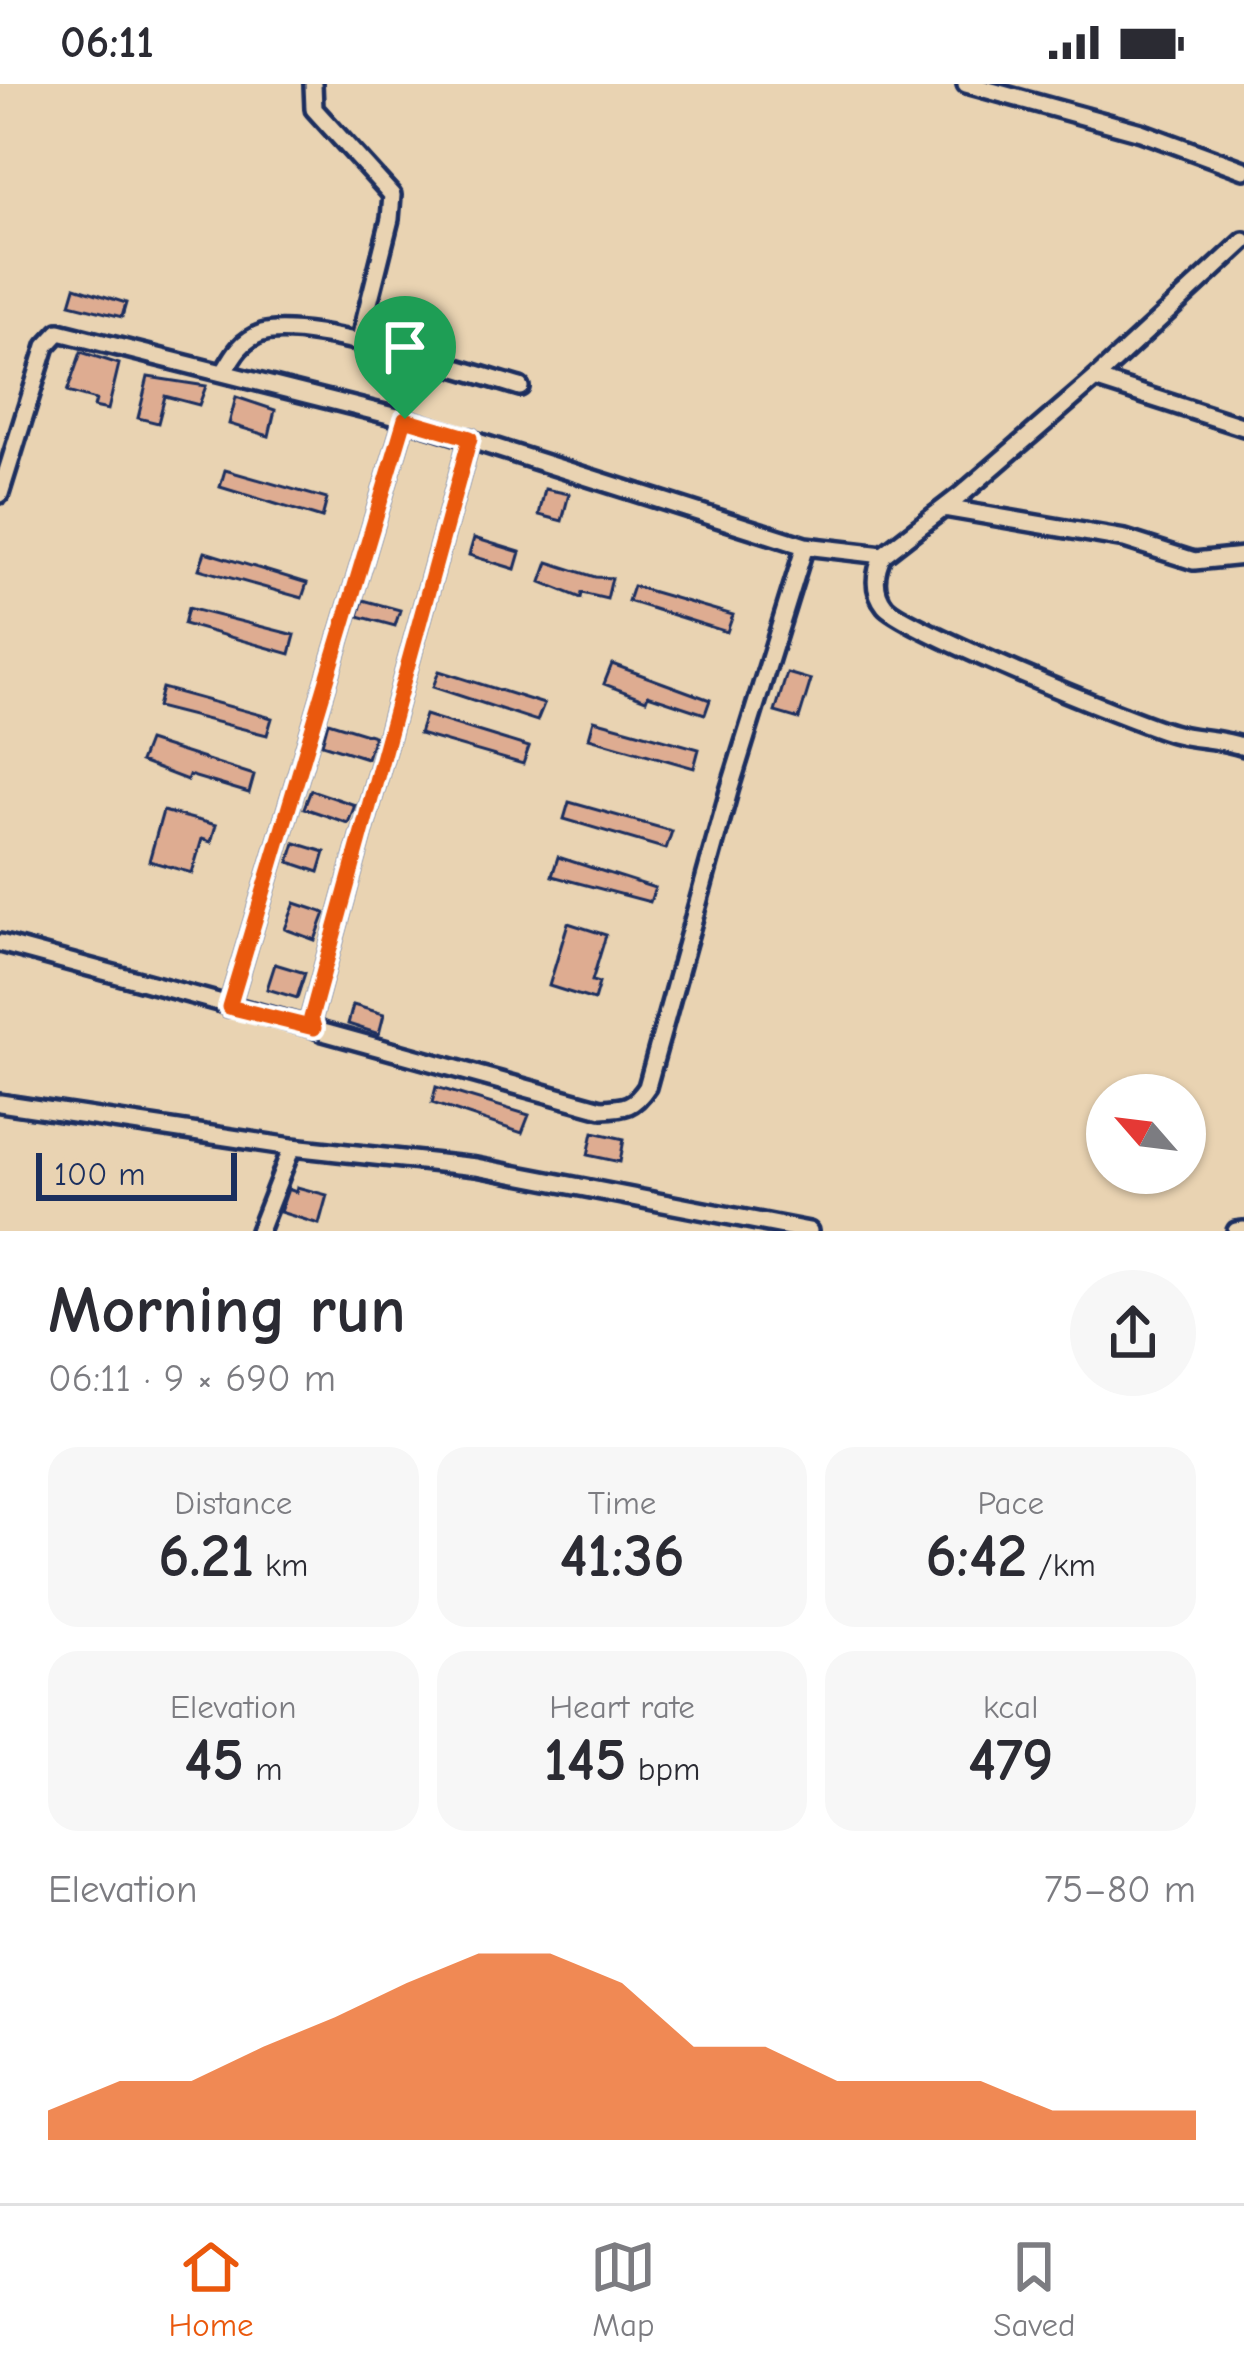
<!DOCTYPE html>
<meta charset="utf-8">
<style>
:root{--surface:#fff;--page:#f7f7f7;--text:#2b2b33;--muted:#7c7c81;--line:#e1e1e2;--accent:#ea580c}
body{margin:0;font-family:"Comic Neue",sans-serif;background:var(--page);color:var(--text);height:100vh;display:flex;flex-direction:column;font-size:45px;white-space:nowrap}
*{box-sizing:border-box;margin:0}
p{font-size:39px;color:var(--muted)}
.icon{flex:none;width:66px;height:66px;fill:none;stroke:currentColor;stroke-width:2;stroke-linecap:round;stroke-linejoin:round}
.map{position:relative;height:1147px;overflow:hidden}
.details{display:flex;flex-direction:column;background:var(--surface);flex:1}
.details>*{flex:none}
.needle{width:78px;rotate:298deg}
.buttons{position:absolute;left:1086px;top:990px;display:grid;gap:24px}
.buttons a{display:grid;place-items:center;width:120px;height:120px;border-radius:50%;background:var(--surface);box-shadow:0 3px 9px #0004;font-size:60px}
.scale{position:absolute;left:36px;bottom:30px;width:201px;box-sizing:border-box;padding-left:12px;border:6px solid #1b2f5e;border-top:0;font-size:33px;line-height:42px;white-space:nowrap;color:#1b2f5e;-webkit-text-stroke:9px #e9d3b2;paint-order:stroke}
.pin{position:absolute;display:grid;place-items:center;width:102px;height:102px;color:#fff;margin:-123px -51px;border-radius:50% 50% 50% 0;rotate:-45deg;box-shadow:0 0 12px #0007}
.pin .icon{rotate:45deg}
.round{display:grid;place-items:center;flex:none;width:126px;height:126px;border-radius:63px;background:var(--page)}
.head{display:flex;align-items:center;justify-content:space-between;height:204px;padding:0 48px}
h1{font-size:66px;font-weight:800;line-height:90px}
.metrics{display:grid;grid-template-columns:repeat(3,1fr);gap:18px;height:204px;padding:12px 48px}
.metrics div{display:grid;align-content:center;border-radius:30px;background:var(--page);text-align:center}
.metrics b{font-size:60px;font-weight:800}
.metrics small{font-size:33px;font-weight:400}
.metrics p{font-size:33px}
.chart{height:336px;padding:24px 48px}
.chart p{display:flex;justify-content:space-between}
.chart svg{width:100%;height:216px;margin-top:12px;fill:var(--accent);opacity:.7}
.status{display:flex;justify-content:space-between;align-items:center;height:84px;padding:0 60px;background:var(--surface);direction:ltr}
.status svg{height:33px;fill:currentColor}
.tabs{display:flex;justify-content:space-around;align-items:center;height:168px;border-top:3px solid var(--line);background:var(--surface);font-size:33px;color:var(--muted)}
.tabs a{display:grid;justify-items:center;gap:6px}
.tabs .active{color:var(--accent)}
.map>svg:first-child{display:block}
.building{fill:#deac91;stroke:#1b2f5e;stroke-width:3}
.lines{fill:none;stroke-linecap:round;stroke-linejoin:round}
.minor-casing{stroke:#1b2f5e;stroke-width:24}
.minor{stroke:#e9d3b2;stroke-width:15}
.route-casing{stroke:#fff;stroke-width:24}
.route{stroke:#ea580c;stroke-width:15}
</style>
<div class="status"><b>06:11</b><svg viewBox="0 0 49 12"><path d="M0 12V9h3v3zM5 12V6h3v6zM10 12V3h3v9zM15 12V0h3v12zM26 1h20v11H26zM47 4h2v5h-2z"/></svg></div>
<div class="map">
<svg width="1244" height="1147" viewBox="0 0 1244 1147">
<rect width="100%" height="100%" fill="#e9d3b2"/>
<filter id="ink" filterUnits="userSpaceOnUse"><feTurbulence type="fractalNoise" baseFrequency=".00833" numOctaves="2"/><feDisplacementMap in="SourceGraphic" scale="24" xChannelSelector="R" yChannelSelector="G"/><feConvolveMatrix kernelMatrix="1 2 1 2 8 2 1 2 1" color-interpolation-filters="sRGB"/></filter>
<g filter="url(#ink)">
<path class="building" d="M75 203 126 219 122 233 70 220Z
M81 268 119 280 108 326 94 323 96 316 67 308Z
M148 293 206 302 199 321 165 312 158 339 138 334Z
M236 313 275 326 269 352 229 340Z
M225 386 327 415 322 434 220 403Z
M545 405 569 410 562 437 539 431Z
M474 454 520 468 515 485 469 471Z
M205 468 307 499 302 514 199 485Z
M548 478 595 493 612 494 607 515 582 509 581 514 541 498Z
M633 502 733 531 727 548 628 517Z
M363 516 400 526 395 542 358 532Z
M188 524 295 551 290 570 184 540Z
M612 580 710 616 705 630 648 611 646 616 604 600Z
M439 587 544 620 537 637 433 603Z
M787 589 811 596 799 635 775 628Z
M162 604 272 634 267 651 157 623Z
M425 631 529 663 523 680 419 650Z
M594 636 699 665 694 684 589 654Z
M328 638 374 652 367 674 322 660Z
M148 657 254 691 249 709 189 691 187 696 140 678Z
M311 706 355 721 348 739 304 724Z
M569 718 672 747 666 765 564 735Z
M163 727 216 741 211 758 202 755 192 789 149 777Z
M295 759 325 768 319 788 289 778Z
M558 773 655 804 650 818 552 792Z
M295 819 325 829 315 856 285 845Z
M568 839 606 851 592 897 599 899 594 916 549 902Z
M275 880 305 889 297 914 267 905Z
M353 921 384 930 379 950 348 940Z
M436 1003 529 1031 522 1049 432 1019Z
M593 1048 624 1055 620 1078 588 1071Z
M297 1103 327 1111 319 1140 280 1128 288 1105 296 1108Z"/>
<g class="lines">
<defs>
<path id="minor" d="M313 0 314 25 392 111 390 135 359 259
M966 0 1141 48 1244 86
M224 288C234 270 242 256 262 249 307 235 469 288 520 303
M1095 295 1244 343
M470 354 311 934 314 944 323 948 602 1025C625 1024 634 1023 647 1003L729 707 805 462
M0 410 46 262 59 248 405 335 805 462 883 471 962 410 1095 295 1244 157
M944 424 1125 455 1194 477 1244 472
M883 471C875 488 872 506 885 522 903 544 1134 638 1172 649 1196 656 1220 654 1244 663
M0 859 314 944
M229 923 405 335
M0 1019 292 1063 476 1083 809 1147
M259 1147 292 1063
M1236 1147 1244 1146"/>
</defs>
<use href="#minor" class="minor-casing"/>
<use href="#minor" class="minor"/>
</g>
</g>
<g class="lines" filter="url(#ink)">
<defs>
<path id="route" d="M405 335 470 354 311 934 314 944 229 923Z"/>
</defs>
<use href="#route" class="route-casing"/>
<use href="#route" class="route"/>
</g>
</svg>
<div class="buttons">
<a><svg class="needle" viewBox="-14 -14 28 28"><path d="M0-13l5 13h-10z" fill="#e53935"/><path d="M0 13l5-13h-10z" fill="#7c7c81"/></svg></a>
</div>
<div class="scale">100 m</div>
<div class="pin" style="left:405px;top:335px;background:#1e9e55"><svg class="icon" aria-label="arrive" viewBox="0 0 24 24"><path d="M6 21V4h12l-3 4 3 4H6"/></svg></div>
</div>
<section class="details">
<div class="head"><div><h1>Morning run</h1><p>06:11 · 9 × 690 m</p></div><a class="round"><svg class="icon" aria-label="share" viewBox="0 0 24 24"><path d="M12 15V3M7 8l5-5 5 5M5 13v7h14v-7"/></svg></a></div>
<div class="metrics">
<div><p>Distance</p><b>6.21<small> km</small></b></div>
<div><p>Time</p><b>41:36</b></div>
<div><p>Pace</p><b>6:42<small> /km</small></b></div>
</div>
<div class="metrics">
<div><p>Elevation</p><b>45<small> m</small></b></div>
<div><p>Heart rate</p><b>145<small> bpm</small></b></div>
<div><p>kcal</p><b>479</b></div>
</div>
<div class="chart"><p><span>Elevation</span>75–80 m</p>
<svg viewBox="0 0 160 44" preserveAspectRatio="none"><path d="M0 44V38L10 32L20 32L30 25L40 19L50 12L60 6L70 6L80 12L90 25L100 25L110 32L120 32L130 32L140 38L150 38L160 38V44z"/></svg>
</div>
</section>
<nav class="tabs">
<a class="active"><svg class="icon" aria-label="home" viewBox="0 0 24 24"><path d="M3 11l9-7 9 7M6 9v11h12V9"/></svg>Home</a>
<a><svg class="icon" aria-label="map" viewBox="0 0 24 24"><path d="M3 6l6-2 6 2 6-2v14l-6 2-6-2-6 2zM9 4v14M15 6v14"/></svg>Map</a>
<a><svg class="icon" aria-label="saved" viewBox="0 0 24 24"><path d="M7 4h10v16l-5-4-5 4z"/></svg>Saved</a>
</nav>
